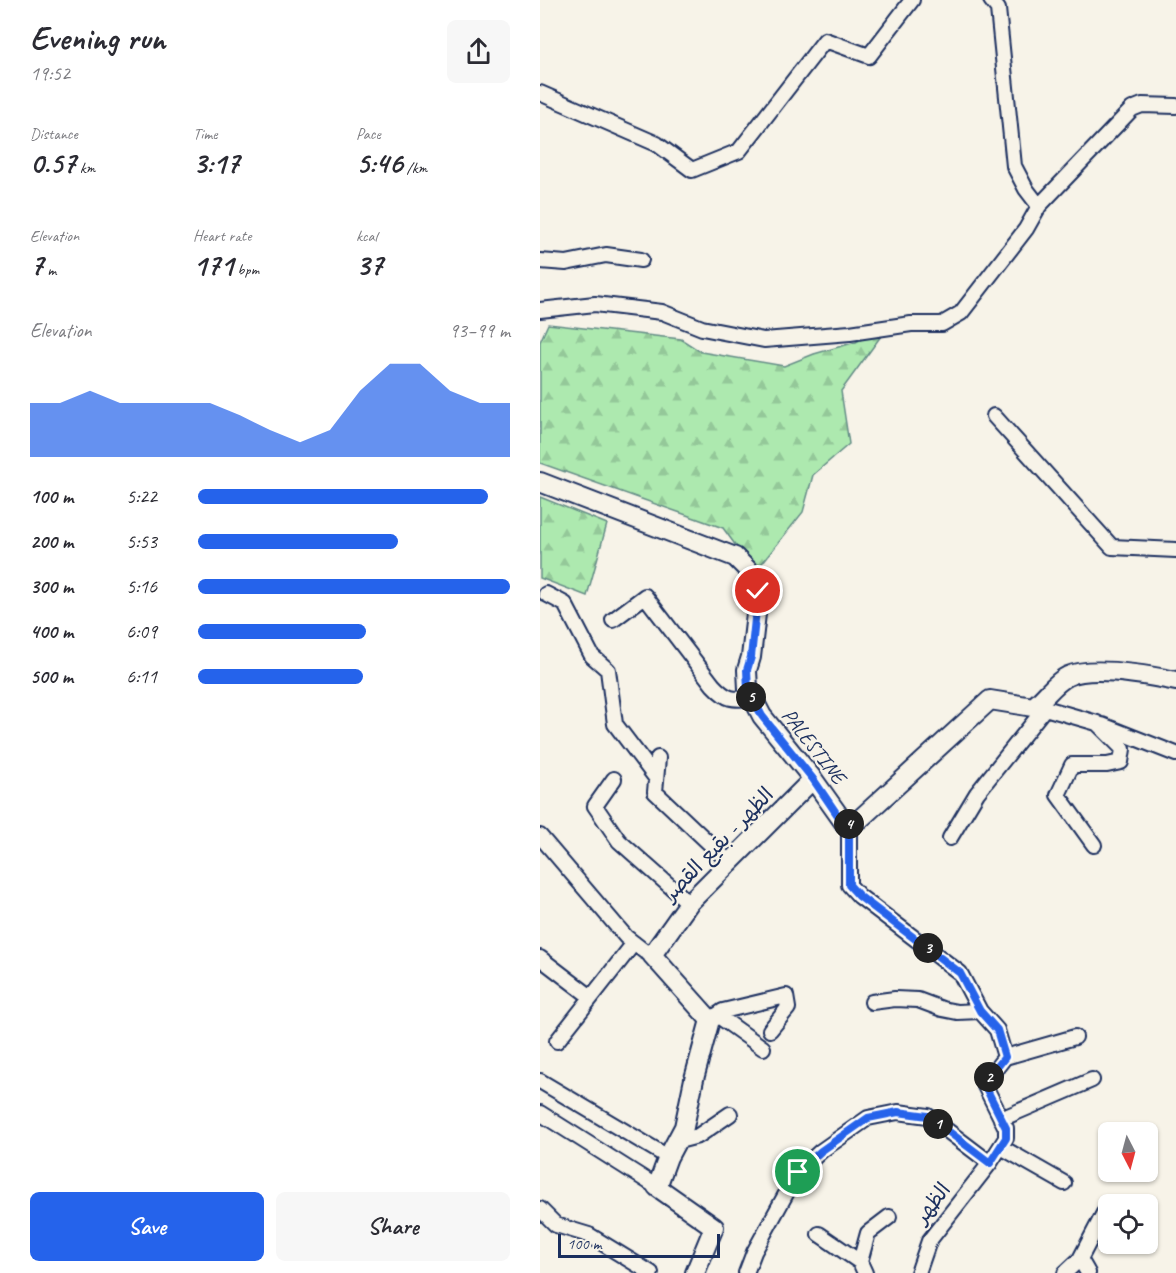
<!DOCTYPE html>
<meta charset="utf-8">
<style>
:root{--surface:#fff;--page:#f7f7f7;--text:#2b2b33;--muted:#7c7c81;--accent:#2563eb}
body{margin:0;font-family:Caveat,"Playpen Sans Arabic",sans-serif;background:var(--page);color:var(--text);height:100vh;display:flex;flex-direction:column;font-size:22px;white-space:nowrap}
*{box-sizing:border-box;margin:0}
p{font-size:20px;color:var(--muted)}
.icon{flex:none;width:33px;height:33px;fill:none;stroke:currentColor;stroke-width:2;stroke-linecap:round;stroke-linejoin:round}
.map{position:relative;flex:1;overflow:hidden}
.details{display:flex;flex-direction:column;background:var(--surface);width:540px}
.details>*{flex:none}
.needle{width:39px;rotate:174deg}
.controls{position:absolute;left:558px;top:1122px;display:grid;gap:12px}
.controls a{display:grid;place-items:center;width:60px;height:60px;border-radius:9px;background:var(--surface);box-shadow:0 2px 4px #0004;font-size:30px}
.scale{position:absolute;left:18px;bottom:15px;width:162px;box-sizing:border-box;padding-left:6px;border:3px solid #1b2f5e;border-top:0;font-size:16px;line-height:21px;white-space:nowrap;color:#1b2f5e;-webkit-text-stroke:4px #f7f3e8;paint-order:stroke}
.pin{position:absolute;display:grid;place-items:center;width:51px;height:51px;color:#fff;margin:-26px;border:3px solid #fff;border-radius:50%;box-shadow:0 2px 6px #0007}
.km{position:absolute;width:30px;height:30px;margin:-15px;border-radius:50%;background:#222;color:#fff;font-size:16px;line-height:30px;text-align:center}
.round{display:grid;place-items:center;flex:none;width:63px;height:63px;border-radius:9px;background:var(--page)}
.headline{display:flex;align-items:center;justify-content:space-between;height:102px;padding:0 30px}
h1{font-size:33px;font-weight:600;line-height:45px}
.figures{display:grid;grid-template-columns:repeat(3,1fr);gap:9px;height:102px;padding:6px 30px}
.figures div{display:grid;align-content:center}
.figures b{font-size:30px;font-weight:600}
.figures small{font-size:16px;font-weight:400}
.figures p{font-size:16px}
.chart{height:168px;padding:12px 30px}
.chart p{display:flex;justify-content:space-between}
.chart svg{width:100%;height:108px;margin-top:6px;fill:var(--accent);opacity:.7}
.action{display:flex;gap:12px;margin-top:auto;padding:12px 30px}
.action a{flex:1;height:69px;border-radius:9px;background:var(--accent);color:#fff;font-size:24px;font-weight:600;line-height:69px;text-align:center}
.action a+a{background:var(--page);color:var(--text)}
ul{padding:0 30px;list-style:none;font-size:20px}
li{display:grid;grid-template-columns:96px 72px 1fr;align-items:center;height:45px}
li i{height:15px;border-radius:8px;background:var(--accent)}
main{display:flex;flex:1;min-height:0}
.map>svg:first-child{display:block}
.forest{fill:url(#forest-firs);stroke:#648c86;stroke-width:1.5}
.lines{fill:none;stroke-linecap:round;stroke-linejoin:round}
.street-casing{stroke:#1b2f5e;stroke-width:18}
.secondary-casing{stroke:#1b2f5e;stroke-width:22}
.street{stroke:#f7f3e8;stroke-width:14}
.secondary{stroke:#f7f3e8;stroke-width:18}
.route-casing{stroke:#fff;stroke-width:12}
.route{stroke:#2563eb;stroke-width:8}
.labels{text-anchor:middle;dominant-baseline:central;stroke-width:4.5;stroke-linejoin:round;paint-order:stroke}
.street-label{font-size:21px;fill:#1b2f5e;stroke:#f7f3e8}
</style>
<main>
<section class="details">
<div class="headline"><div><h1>Evening run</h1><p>19:52</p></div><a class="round"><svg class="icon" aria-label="share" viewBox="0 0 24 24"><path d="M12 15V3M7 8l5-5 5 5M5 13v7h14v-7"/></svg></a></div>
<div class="figures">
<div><p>Distance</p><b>0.57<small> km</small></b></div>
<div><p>Time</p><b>3:17</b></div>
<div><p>Pace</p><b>5:46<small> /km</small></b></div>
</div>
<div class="figures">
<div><p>Elevation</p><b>7<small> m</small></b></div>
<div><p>Heart rate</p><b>171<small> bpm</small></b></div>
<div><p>kcal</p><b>37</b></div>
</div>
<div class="chart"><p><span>Elevation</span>93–99 m</p>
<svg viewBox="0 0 160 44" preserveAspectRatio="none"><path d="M0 44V22L10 22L20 17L30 22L40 22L50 22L60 22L70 27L80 33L90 38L100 33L110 17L120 6L130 6L140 17L150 22L160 22V44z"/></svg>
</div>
<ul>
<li><b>100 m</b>5:22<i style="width:93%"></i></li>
<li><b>200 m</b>5:53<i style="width:64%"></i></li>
<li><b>300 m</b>5:16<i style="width:100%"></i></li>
<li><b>400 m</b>6:09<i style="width:54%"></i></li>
<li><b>500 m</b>6:11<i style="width:53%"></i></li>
</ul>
<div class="action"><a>Save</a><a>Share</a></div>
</section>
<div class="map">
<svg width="636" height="1273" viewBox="0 0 636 1273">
<defs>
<pattern id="forest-firs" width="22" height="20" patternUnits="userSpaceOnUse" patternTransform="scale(1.5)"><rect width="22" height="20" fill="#ade9af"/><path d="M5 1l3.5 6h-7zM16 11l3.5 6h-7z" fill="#94c899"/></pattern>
</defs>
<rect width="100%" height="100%" fill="#f7f3e8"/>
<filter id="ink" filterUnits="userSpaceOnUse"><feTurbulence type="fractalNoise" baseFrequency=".0167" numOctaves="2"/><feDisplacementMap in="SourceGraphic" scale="12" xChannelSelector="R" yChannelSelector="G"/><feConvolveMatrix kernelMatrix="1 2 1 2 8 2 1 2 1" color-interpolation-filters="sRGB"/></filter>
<g filter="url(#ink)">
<path class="forest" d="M8 324 141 339 161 352 244 366 274 354 316 342 349 325 301 391 309 444 273 475 263 512 215 572 183 528 0 463V342Z
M0 497 67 524 47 596 0 578Z"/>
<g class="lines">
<defs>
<path id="street" d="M0 93 117 144 152 170 199 151 285 40 329 56 372 0
M499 206 592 109 602 105 636 106
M0 261 26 263 66 255 101 260
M0 310 55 304 122 312 162 328 224 340 310 333 371 324H402L421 313 486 229 499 206 486 189 474 166 458 9 451 0
M454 416 572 547 636 550
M6 594 25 604 52 656 68 670 75 724 116 778
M73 620 105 596 173 685C187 700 192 700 212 698
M505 708 557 723 583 749 581 762 567 765H532L518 795 554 845
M562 725 636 754
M118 758 115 792 189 862
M74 779 55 806 79 841 149 903
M309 824V885L319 896 420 973 440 1011 457 1030 465 1057
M0 836 86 937 104 951 112 955
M410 838 437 793 505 708 497 706
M0 958 51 997
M332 1002 355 999 378 1000 402 1009 417 1012 440 1011
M177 1015 223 1048
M170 1020 183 1011 246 996 248 1008 230 1030
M17 1041 94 943
M0 1081 128 1157
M0 1113 117 1187
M461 1119 552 1080
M135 1142 158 1136 190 1114
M461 1147 524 1183
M0 1209 16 1225 49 1235 111 1273
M279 1234 320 1262
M540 1259 548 1273
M206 1273 214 1252 258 1172 281 1151 328 1118 358 1112 388 1116 450 1163
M325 1273 320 1262 328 1233 349 1217
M378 1273 389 1241 450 1163 466 1138V1128L444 1084 465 1057 535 1037
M525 1273 540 1259 564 1213"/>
<path id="secondary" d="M0 482 195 557 216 578 217 605 211 657 207 670 208 689 222 716 273 779 305 824H309L320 819 450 700 493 707C505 698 515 682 528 676 552 665 611 676 636 681
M155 1273 174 1227 117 1187 128 1157 144 1127 154 1079 170 1020 112 955 149 903 273 779"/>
</defs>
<use href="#street" class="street-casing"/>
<use href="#secondary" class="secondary-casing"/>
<use href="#street" class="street"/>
<use href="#secondary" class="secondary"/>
</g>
</g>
<g class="lines" filter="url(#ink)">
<defs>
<path id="route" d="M218 591 211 657 207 670 208 689 222 716 273 779 303 823 309 824V885L319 896 420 973 440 1011 457 1030 465 1057 444 1084 466 1128V1138L450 1163 388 1116 358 1112 328 1118 281 1151 258 1172"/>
</defs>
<use href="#route" class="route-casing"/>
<use href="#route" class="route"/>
</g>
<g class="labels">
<g class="street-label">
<text transform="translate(274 746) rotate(52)">PALESTINE</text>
<text transform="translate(178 844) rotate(-46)">الظهر - بقيع القصر</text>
<text transform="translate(392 1203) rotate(-52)">الظهر</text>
</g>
</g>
</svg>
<div class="controls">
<a><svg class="needle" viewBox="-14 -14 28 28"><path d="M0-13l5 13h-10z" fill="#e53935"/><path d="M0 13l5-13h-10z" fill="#7c7c81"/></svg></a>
<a><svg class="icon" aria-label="locate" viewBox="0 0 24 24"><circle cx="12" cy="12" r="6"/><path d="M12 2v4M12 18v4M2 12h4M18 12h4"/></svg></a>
</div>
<div class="scale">100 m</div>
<div class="pin" style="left:258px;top:1172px;background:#1e9e55"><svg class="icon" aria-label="arrive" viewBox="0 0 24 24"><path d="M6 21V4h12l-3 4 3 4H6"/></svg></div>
<div class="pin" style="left:218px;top:591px;background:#d93025"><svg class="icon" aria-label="check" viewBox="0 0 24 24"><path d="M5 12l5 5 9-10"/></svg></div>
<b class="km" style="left:398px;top:1124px">1</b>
<b class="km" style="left:449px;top:1077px">2</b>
<b class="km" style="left:388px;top:948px">3</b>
<b class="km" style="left:309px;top:824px">4</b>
<b class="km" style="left:211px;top:697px">5</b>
</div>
</main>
